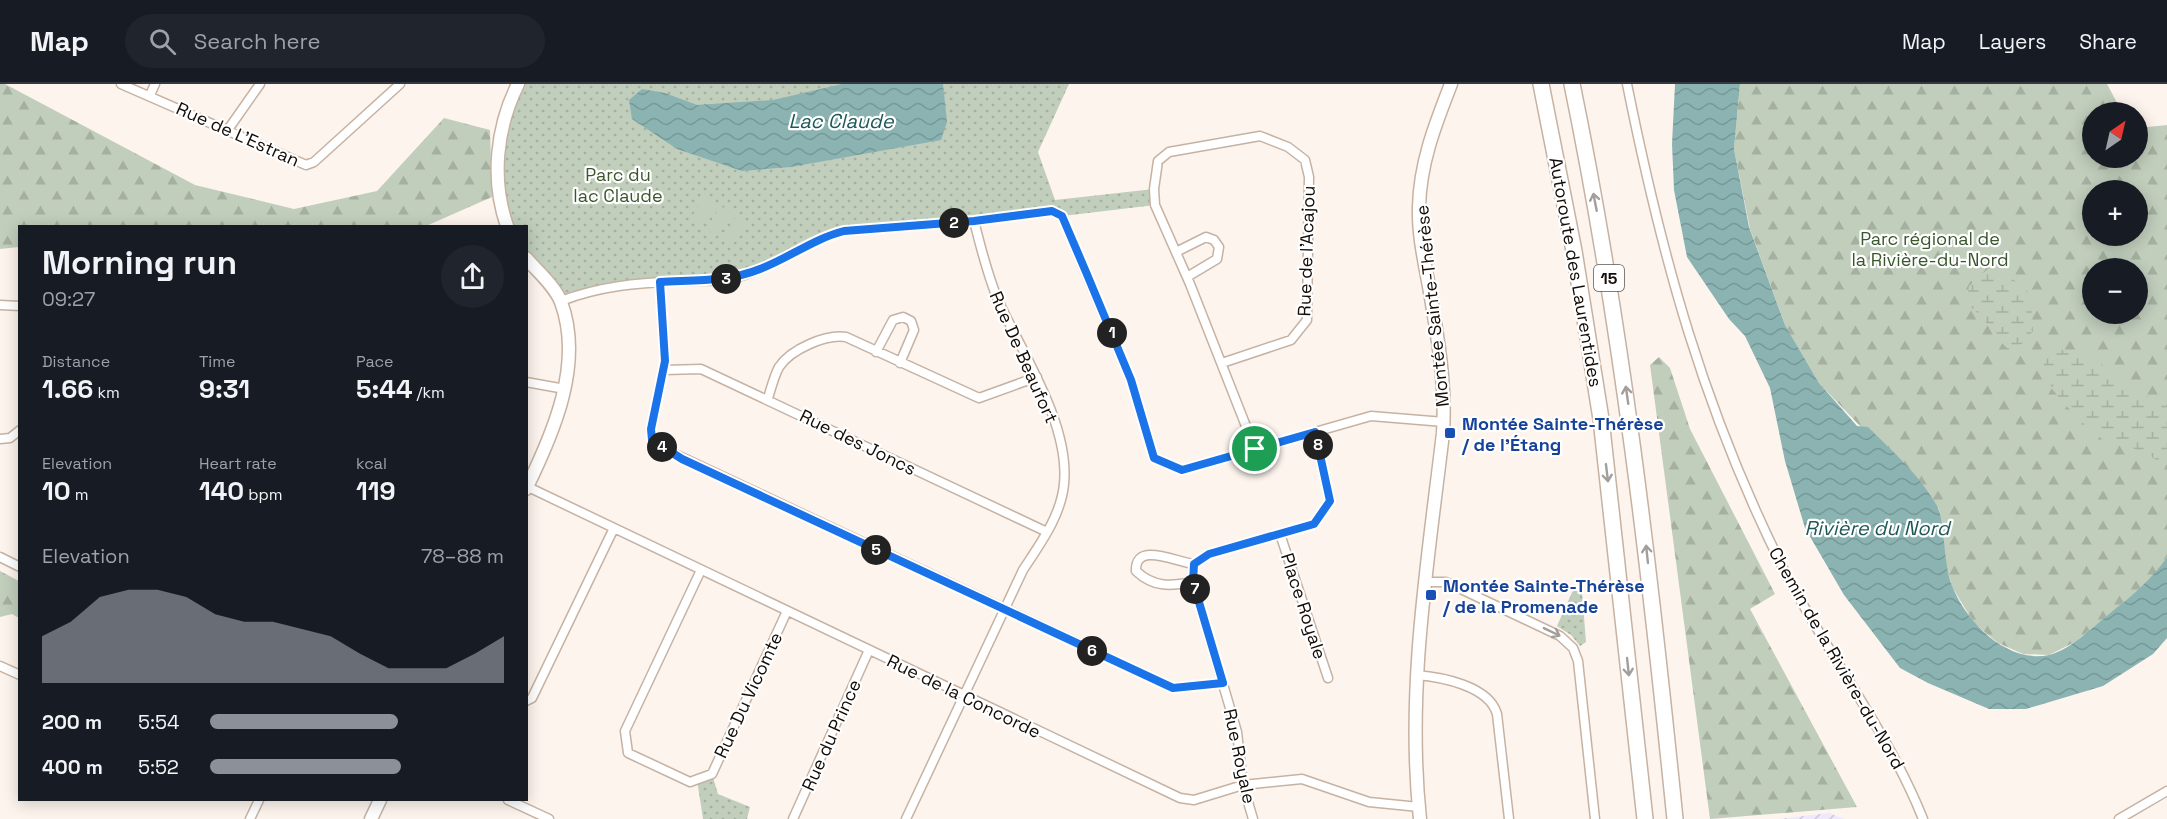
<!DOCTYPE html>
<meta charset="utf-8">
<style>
:root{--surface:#171b24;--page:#20242c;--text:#f1f3f6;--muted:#9ea1a6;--line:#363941;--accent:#8c9099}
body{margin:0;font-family:"Space Grotesk",sans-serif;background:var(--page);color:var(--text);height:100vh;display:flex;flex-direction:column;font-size:22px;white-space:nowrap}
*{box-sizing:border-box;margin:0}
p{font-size:20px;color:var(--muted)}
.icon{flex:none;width:33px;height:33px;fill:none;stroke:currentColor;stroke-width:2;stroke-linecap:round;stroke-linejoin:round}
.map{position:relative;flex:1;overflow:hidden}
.details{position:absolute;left:18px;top:141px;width:510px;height:576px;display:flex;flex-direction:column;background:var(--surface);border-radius:0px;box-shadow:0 3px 15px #0003}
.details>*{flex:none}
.needle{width:39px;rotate:34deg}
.buttons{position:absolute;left:2082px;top:18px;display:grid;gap:12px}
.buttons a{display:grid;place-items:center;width:66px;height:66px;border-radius:50%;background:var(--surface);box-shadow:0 3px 15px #0003;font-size:30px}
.pin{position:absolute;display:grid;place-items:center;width:51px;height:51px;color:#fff;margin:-26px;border:3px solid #fff;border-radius:50%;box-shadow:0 2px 6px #0007}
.km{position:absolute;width:30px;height:30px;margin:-15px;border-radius:50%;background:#222;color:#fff;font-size:16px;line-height:30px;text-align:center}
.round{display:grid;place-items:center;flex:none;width:63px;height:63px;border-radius:32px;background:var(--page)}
.headline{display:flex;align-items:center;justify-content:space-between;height:102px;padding:0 24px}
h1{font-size:33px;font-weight:600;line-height:45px}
.metrics{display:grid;grid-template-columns:repeat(3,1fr);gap:9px;height:102px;padding:6px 24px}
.metrics div{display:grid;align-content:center}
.metrics b{font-size:26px;font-weight:600}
.metrics small{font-size:16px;font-weight:400}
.metrics p{font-size:16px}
.chart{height:168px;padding:12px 24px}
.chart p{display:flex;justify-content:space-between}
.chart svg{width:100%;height:108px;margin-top:6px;fill:var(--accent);opacity:.7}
ul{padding:0 24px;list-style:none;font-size:20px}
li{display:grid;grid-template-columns:96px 72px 1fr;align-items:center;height:45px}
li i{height:15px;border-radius:8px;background:var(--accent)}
header{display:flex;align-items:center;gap:36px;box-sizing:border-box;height:84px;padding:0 30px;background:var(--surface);border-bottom:2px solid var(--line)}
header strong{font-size:28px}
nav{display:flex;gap:33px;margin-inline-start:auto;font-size:21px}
.search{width:420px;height:54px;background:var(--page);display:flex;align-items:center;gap:15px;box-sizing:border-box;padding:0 21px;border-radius:33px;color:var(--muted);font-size:22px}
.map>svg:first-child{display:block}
.industrial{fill:url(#industrial-furrows)}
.forest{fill:url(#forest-firs);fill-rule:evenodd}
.wetland{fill:url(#wetland-marsh)}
.park{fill:url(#park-dots)}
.pitch{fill:#c1cebc}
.water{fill:url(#water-waves)}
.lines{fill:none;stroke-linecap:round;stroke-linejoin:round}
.street-casing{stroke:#c6b2a2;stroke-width:11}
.secondary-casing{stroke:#c6b2a2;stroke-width:15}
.highway-casing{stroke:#c6b2a2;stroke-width:18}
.street{stroke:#fff;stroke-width:8}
.secondary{stroke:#fff;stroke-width:12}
.highway{stroke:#fff;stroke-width:15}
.oneway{stroke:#a19e9c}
.route-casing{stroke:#fff;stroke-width:12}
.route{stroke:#1a73e8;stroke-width:8}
.transit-dot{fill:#1a4fb4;stroke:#fff;stroke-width:2}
.labels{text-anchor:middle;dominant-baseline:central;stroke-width:4.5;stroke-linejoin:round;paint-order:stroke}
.shield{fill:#fff;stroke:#5a5551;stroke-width:1.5}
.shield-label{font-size:16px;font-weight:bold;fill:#130c07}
.street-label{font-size:18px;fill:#130c07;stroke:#fff}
.park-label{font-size:18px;fill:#3a562c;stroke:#fff}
.transit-label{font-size:18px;font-weight:bold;fill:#164399;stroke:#fff;text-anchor:start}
.water-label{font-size:20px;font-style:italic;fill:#1e5958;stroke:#fff}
</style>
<header>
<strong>Map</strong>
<div class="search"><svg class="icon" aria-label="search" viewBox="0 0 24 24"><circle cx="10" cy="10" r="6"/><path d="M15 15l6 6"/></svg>Search here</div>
<nav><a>Map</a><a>Layers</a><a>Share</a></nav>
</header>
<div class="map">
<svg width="2167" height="735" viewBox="0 0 2167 735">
<defs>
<pattern id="industrial-furrows" width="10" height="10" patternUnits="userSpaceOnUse" patternTransform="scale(1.5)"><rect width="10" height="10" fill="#f0e8fd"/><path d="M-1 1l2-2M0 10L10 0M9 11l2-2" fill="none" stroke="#cdc6d7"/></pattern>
<pattern id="forest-firs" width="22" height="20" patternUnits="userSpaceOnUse" patternTransform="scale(1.5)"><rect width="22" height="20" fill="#c1cebc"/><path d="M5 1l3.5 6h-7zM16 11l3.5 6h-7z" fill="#a5b0a0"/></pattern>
<pattern id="wetland-marsh" width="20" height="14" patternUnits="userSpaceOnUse" patternTransform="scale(1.5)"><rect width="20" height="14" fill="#c1cebc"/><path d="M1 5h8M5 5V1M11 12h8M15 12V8" fill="none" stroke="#a5b0a0"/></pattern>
<pattern id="park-dots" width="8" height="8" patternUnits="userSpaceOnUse" patternTransform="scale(1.5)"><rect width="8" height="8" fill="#c1cebc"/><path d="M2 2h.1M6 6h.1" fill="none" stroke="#a5b0a0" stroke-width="1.8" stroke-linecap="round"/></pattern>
<pattern id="water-waves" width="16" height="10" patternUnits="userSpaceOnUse" patternTransform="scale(1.5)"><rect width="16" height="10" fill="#8ab3b2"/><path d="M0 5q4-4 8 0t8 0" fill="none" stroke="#769998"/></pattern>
</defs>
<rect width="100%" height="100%" fill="#fdf4ee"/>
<path class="industrial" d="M1829 729 1844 735H1777Z"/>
<path class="forest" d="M0 0H5L195 101 294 125 377 107 444 34 490 46 492 113 426 142H20L19 163 0 165Z
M1740 0H2107L2122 28H2092V74H2138V44L2167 41V473L2152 495 2075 558 2049 571 2023 570 1998 559 1974 539 1952 503 1944 474 1939 425 1819 299 1785 241 1750 145 1734 65ZM2092 106H2138V152H2092ZM2092 184H2138V230H2092Z
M1659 273 1670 284 1690 345 1775 510 1750 525 1857 723 1710 735 1650 281Z
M0 487 19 497V534L12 530 0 533Z"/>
<path class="wetland" d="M1990 183 2026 203 2031 219 2033 247 2020 262 2007 264C1992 249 1985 232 1966 220L1969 202Z
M2059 265 2089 272 2101 279 2117 296 2167 323V381L2119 357 2103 356 2077 334 2052 305 2043 278 2049 269Z"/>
<path class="park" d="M518 0H1069L1038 68 1055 116 1154 105 1155 121 1063 132 1058 129 844 147 729 195 660 198 561 217 527 174 526 142H507L498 89Z
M1574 504 1582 508 1586 558 1580 562 1571 551 1557 542Z
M712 690 718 710 750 723 747 735H703L697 696Z"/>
<path class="pitch" d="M705 112 716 119 701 142 690 135Z
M721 122 732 129 717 152 706 145Z
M736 132 747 139 732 162 721 155Z"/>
<path class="water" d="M842 0H943L947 38 941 56 791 83 742 87 677 65 632 35 629 16 642 5 665 9 697 21 773 16Z
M1675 0H1740L1734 65 1749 143 1785 241 1819 299 1857 342 1868 343C1893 368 1919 390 1937 422 1945 436 1943 479 1952 502 1966 537 2006 580 2049 571 2072 565 2091 544 2109 530 2131 512 2151 497 2167 473V554L2153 570 2103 602 2026 625H1989L1928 599 1900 584 1844 511 1805 444 1785 377 1770 304 1745 252 1729 235 1687 173 1674 106 1672 60Z"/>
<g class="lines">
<defs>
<path id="street" d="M121 0 306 81 314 78 400 0
M1627 0C1662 174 1704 327 1784 486 1827 570 1888 647 1923 735
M150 11 155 0
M227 47 260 0
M1176 168 1206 153 1214 156 1219 163 1217 175 1187 193
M660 198 665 277 651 345 653 356 660 363 1173 604 1223 599
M561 217C600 202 637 199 678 197 695 196 713 198 729 195 771 187 803 157 844 147L974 137 1052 127 1062 132 1131 296 1154 374 1182 386 1371 332 1444 338
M0 221 20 222
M876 268 893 236 903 233 911 237 914 246 900 279
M1222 279 1291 256 1307 236 1309 93 1305 76 1288 63 1260 52 1169 68 1158 77 1154 105 1155 121 1190 200 1255 365
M664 286 701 285 1047 448
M526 298 565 305
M768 314C771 305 774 292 779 283 791 265 826 250 846 253L979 314 1037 293
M0 355 10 354 20 346
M526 402 1180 714 1194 716 1243 701 1302 695 1369 718 1419 723
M1280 450 1328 594
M0 473 20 483
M701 486 625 647 628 669 690 698 712 690 787 527
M1193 498C1171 502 1154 504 1136 487 1135 457 1176 478 1194 480
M1426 498H1446L1560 552 1573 564 1578 577 1595 735
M0 582 20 591
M1416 591C1442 593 1489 602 1497 630L1509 735
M526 617 532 614 614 444
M508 716 549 735
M250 735 259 716
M793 735 869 566
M906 735 1023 486C1040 460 1061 432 1064 400 1070 340 1022 269 998 216 987 190 981 164 974 137
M1253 735 1243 701 1237 648 1193 498 1194 480 1209 470 1314 440 1330 417 1315 349
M2119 735 2167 707"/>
<path id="secondary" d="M507 142C491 96 496 44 518 0
M526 174C537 187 555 202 561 218 584 280 553 350 526 405
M371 735 380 716
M1420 735C1406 606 1428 477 1443 349 1446 301 1438 255 1430 208 1425 180 1418 151 1419 123 1420 79 1435 41 1451 0"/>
<path id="highway" d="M1541 0 1574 167 1601 335 1645 735
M1572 0C1622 243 1650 488 1675 735"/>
</defs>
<use href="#street" class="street-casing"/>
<use href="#secondary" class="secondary-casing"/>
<use href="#highway" class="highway-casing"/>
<use href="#street" class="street"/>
<use href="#secondary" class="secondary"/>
<use href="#highway" class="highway"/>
</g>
<defs><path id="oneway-shaft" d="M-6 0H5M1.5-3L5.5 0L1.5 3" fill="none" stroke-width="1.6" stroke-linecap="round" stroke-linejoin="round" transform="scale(1.5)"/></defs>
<g class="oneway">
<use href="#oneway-shaft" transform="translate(1595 118) rotate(-101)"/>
<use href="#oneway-shaft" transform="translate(1627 311) rotate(-98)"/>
<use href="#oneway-shaft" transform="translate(1607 389) rotate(83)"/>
<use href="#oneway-shaft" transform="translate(1647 470) rotate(-96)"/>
<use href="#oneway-shaft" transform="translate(1552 548) rotate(26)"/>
<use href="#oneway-shaft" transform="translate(1628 583) rotate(84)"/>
</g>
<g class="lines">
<defs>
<path id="route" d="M1052 127 1062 132 1086 188 1131 296 1154 374 1182 386 1315 348 1330 417 1314 440 1209 470 1194 480 1193 498 1223 599 1173 604 682 375 652 356 651 345 665 277 660 198C694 196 728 198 760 185 789 174 813 155 844 147L974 137Z"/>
</defs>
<use href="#route" class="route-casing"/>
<use href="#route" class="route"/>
</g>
<g class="transit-dot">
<rect x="1444" y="343" width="12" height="12" rx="3"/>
<rect x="1425" y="505" width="12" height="12" rx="3"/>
</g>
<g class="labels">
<rect class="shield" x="1594" y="181" width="30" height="26" rx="4.5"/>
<g class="shield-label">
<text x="1609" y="194">15</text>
</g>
<g class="street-label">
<text transform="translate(238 50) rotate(24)">Rue de L'Estran</text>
<text transform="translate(1306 167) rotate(-88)">Rue de l'Acajou</text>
<text transform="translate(1576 188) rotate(80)">Autoroute des Laurentides</text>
<text transform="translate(1432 222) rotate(-96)">Montée Sainte-Thérèse</text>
<text transform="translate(1024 273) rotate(66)">Rue De Beaufort</text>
<text transform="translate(858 358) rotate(26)">Rue des Joncs</text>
<text transform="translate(1304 522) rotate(72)">Place Royale</text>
<text transform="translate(1837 574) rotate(60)">Chemin de la Rivière-du-Nord</text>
<text transform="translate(748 611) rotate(-65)">Rue Du Vicomte</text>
<text transform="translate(964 612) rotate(26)">Rue de la Concorde</text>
<text transform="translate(831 651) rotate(-66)">Rue du Prince</text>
<text transform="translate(1240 672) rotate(78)">Rue Royale</text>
</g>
<g class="park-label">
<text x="618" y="90">Parc du<tspan x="618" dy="21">lac Claude</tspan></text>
<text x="1930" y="154">Parc régional de<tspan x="1930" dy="21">la Rivière-du-Nord</tspan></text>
</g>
<g class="transit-label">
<text x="1462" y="339">Montée Sainte-Thérèse<tspan x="1462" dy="21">/ de l'Étang</tspan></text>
<text x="1443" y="501">Montée Sainte-Thérèse<tspan x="1443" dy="21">/ de la Promenade</tspan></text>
</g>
<g class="water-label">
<text x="841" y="37">Lac Claude</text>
<text x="1877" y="444">Rivière du Nord</text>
</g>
</g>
</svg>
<div class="buttons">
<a><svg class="needle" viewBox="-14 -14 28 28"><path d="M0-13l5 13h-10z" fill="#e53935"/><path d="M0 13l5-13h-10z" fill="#9ea1a6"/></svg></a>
<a>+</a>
<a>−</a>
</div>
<div class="pin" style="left:1255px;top:365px;background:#1e9e55"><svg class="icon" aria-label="arrive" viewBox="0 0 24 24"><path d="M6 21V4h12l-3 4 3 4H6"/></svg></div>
<b class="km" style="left:1112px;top:249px">1</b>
<b class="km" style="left:954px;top:139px">2</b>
<b class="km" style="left:726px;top:195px">3</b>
<b class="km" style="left:662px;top:363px">4</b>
<b class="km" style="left:876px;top:466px">5</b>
<b class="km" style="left:1092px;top:567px">6</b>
<b class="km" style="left:1195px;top:505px">7</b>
<b class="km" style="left:1318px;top:361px">8</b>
<section class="details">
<div class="headline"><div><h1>Morning run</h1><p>09:27</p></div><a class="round"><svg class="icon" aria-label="share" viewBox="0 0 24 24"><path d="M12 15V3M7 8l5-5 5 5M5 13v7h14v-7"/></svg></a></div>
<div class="metrics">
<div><p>Distance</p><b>1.66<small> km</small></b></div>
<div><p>Time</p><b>9:31</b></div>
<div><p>Pace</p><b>5:44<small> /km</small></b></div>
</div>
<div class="metrics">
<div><p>Elevation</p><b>10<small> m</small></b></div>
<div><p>Heart rate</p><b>140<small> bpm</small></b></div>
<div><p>kcal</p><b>119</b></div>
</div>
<div class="chart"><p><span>Elevation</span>78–88 m</p>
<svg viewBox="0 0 160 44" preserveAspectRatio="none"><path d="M0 44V25L10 19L20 9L30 6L40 6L50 9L60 16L70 19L80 19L90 22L100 25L110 32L120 38L130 38L140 38L150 32L160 25V44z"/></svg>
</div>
<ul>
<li><b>200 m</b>5:54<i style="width:64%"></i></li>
<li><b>400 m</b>5:52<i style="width:65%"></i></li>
</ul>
</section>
</div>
